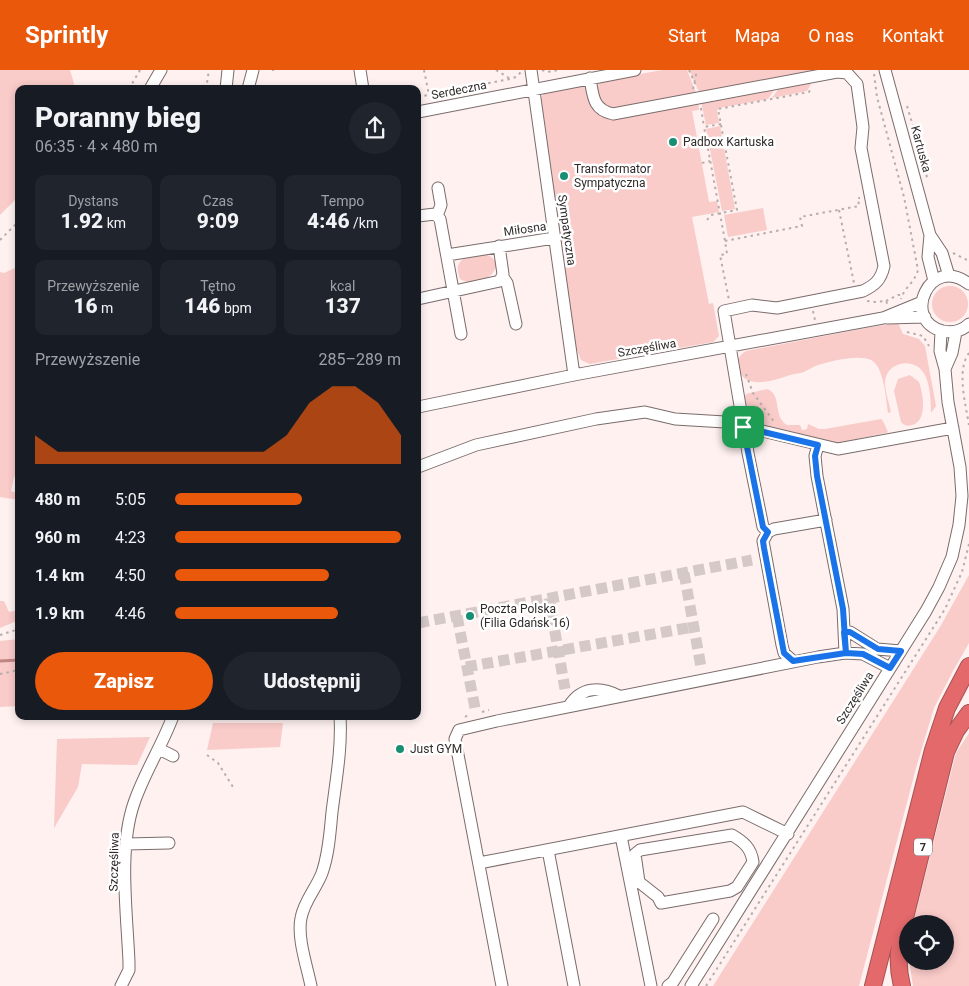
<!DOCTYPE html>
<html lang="pl">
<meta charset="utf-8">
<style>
:root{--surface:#171b24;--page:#20242c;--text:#f1f3f6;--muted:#9ea1a6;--accent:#ea580c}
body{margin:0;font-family:Roboto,sans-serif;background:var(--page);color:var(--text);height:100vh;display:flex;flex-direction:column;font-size:19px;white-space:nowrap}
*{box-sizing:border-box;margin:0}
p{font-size:16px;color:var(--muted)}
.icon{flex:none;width:28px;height:28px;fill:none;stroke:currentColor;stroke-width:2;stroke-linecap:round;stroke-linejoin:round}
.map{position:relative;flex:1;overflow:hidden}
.side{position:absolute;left:15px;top:15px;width:406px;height:635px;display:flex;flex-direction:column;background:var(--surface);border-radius:10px;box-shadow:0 2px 8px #0003}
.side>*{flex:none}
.controls{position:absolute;left:899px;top:845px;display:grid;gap:10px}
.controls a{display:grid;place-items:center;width:55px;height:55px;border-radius:50%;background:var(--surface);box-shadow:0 2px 8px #0003;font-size:25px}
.pin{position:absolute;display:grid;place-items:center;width:42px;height:42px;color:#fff;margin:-21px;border-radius:10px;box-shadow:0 2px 8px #0006}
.round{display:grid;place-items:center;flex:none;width:52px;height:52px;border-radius:26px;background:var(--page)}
.overview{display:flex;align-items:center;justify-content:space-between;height:85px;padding:0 20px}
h1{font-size:28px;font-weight:800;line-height:38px}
.metrics{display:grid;grid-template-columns:repeat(3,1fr);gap:8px;height:85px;padding:5px 20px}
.metrics div{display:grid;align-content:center;border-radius:10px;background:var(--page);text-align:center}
.metrics b{font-size:21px;font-weight:800}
.metrics small{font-size:14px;font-weight:400}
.metrics p{font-size:14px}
.chart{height:140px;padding:10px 20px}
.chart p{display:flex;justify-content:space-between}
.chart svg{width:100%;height:90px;margin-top:5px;fill:var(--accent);opacity:.7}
.action{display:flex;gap:10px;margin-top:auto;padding:10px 20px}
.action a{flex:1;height:58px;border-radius:30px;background:var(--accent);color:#fff;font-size:20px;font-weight:800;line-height:58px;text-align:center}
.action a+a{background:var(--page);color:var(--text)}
ul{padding:0 20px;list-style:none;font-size:16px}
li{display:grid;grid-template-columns:80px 60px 1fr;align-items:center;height:38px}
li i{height:12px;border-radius:6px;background:var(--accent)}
header{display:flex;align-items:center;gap:30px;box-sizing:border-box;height:70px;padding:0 25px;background:var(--accent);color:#fff}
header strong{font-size:24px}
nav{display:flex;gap:28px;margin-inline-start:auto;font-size:18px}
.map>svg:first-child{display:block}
.green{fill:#f9cbc9}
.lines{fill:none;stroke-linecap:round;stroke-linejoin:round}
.stream{stroke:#c08684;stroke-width:3}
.minor-tunnel{stroke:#d5c9c8;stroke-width:11;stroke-dasharray:11 5.5;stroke-linecap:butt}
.minor-casing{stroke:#7a6c6b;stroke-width:13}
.highway-casing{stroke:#a45354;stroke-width:18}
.path{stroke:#b7adac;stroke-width:2;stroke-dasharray:2.5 4;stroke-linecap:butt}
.minor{stroke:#fff;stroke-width:11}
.highway{stroke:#e3696b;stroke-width:16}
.route-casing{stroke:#fff;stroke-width:10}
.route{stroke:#1a73e8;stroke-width:6}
.poi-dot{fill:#188f72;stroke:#fff;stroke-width:2}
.labels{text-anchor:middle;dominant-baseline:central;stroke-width:5;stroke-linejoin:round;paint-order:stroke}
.shield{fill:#fff;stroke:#6e6a6a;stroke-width:1}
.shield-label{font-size:11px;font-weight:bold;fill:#302a2a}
.street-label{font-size:12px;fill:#302a2a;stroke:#fff}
.poi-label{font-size:12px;fill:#302a2a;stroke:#fff;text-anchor:start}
</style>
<header>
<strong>Sprintly</strong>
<nav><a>Start</a><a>Mapa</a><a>O nas</a><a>Kontakt</a></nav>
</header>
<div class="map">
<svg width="969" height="916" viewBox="0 0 969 916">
<rect width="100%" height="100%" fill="#fef1f0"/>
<path class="green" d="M0 0H70L75 17 77 19H19V126L0 145Z
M662 0H687L697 25 613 40 599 31 596 17 602 11Z
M689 0H814L803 4 700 24Z
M807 12 811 14 807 21 772 28 781 15Z
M582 15 588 20 602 44 698 31 699 40 692 41 709 132 717 131 719 142 692 147 709 234 713 233 719 266 713 272 590 294 581 290 577 280H574L541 28 544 23Z
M777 16 768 29 719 38 717 41 719 53 706 55 701 31Z
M720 56 735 139 722 141 706 59Z
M763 138 767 160 728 167 724 145Z
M484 184C513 192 483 222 460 209 452 187 468 187 484 184Z
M19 196V405L14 407 11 421 19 424V430L0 427V202L4 203Z
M932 234a18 18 0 1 1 36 0a18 18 0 1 1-36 0Z
M898 253 903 264 919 269 925 276 936 336 931 343C931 331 930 311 923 302 913 287 886 292 885 312 885 321 889 333 891 342L888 343C886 329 884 296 871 290 860 284 830 291 818 295 812 297 807 301 801 303 797 304 793 304 790 305 773 311 742 321 738 296 737 288 740 285 746 281L866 258Z
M910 305 919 312C923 323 928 351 912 355 907 357 904 355 901 352L894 321 898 309Z
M767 319C783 325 772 346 787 355H800L802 360 807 359 808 354 819 359H825L881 349 883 351 888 362 886 363 837 373 748 351 744 328 746 324Z
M969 505V573L953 601 934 638 916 698 859 916H713L940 557Z
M0 531H4L9 542 19 540V550L0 558Z
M19 569V636L0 637V571Z
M213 653H283L280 677 207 680Z
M969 663V916H913L909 891H945V854H913L956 683Z
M150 667 137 695 82 694 78 717 54 758 57 669Z"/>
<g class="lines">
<path class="stream" d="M0 591 19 590"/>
<path class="minor-tunnel" d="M684 503 701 597
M549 528 565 619
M457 546 476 643
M418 553 752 490
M466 597 693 557"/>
<defs>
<path id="minor" d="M360 0 363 19
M531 0 574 305
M885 0 930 165 942 183 949 206
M590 8C593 26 593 40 613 44L837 2 847 3 857 14 863 57 861 78 884 196C881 210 875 215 863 221L777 238 752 235 724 241 748 383 763 457 768 462
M150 19 161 0
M226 19 228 0
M248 19 253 0
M418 42 635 0
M418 146 435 144 440 149 461 264
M437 146 441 135 438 118
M930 165 928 187 934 211
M447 185 554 168
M503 207 507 213 516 254
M969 214C930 183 900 251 943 261 953 263 962 261 969 254
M418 229 500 211 503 204 499 176
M887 248 925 247
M945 299 952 283 956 262
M418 337 574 305 883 248 922 232
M818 375 815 386 817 406 843 539 845 583
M418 397 476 375 596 349 645 342 675 349 725 352 838 379 953 358
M844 562H850L877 579 901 581
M793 591 784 583 782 575 763 471 768 462 774 459 826 450
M569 636C581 617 600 616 619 626
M159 679 173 686
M732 765C744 772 751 778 753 792L737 817 730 821 661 833 658 827 639 812 635 784 640 780Z
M621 766 651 916
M126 774 169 773
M548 780 574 916
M479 793 743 742 788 764
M121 916 129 900V892C127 843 118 779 134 733 144 703 162 676 173 646
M311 916C307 896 297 868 301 848 304 831 316 819 322 803 329 783 330 762 332 742 336 710 342 678 340 646
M502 916 455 669 459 660 497 651 818 587 845 583 863 584 890 598
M668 916 673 912 713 849
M691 916 926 541 939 517 952 487 959 455 962 426 960 397 948 332 945 299 940 281 941 261"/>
<path id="highway" d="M873 916 933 680 947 638 969 596
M902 916C896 893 899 874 904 852L946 682 956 661 969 643"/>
</defs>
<use href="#minor" class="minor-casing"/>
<use href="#highway" class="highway-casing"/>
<path class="path" d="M273 0V1
M424 0 429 25
M496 0 509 8
M542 0 547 2 559 0
M689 0 697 18
M874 4 877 27 904 127 918 200C915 212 904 218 901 229
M129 19 140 0
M203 19 215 17
M206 19 209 0
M693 19 697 0
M418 27 510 9 516 7 521 2
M907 36 924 92 927 108
M701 38 704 57
M721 54 704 57 725 171 727 184 720 185 729 230
M702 93 710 91
M839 140 854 213
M707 150 711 145 737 140 718 39 809 22 811 18
M0 170 19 151
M725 171 802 156 800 147 859 136 858 128H860
M953 183 969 191
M867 231 875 232 886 231 888 235
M886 231 898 225H902
M813 241 815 250
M907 262 923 266 929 276
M969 283C956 300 966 336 969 355
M746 304 753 323 775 353
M0 565 19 559
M0 604 19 600
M482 642 489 640
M465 647 470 644
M207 685 218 693 233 717
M706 916 945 539 962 502 969 474"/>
<use href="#minor" class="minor"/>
<use href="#highway" class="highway"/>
</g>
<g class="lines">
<defs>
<path id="route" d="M743 357 818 375 815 386 817 406 843 539 846 583 863 584 890 598 901 581 878 579 850 562H844L846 583 793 591 784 583 764 478 763 471 768 462 763 457 743 357"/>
</defs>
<use href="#route" class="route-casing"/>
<use href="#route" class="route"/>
</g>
<g class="poi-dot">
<circle cx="673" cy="72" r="5"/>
<circle cx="564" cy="106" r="5"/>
<circle cx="470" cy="546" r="5"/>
<circle cx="400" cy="679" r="5"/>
</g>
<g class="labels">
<rect class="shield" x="914" y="768.5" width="18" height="17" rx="4"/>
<g class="shield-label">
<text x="923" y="777">7</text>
</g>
<g class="street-label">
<text transform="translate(459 20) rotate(-11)">Serdeczna</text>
<text transform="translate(921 79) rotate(75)">Kartuska</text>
<text transform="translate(525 159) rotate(-8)">Miłosna</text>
<text transform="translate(567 160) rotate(82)">Sympatyczna</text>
<text transform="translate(647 278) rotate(-10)">Szczęśliwa</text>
<text transform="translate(855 628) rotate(-58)">Szczęśliwa</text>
<text transform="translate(114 792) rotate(-89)">Szczęśliwa</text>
</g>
<g class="poi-label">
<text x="683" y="72">Padbox Kartuska</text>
<text x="574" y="99">Transformator<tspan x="574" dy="14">Sympatyczna</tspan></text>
<text x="480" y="539">Poczta Polska<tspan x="480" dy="14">(Filia Gdańsk 16)</tspan></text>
<text x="410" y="679">Just GYM</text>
</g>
</g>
</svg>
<div class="controls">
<a><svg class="icon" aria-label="locate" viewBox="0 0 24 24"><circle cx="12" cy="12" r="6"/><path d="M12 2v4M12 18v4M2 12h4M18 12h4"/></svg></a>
</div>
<div class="pin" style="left:743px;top:357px;background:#1e9e55"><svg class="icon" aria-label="arrive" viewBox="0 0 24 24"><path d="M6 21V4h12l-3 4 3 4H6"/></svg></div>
<section class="side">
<div class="overview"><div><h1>Poranny bieg</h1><p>06:35 · 4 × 480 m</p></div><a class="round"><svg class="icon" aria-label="share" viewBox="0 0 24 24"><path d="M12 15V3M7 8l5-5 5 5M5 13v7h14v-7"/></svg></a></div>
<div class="metrics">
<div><p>Dystans</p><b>1.92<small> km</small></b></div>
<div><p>Czas</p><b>9:09</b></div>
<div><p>Tempo</p><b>4:46<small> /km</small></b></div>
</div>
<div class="metrics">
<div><p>Przewyższenie</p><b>16<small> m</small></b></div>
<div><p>Tętno</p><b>146<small> bpm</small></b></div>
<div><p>kcal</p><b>137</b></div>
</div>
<div class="chart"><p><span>Przewyższenie</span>285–289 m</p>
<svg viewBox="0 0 160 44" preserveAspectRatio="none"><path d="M0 44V30L10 38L20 38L30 38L40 38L50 38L60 38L70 38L80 38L90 38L100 38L110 30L120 14L130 6L140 6L150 14L160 30V44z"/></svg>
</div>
<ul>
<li><b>480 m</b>5:05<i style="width:56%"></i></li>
<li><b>960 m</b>4:23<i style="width:100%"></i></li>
<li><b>1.4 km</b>4:50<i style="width:68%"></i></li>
<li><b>1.9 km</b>4:46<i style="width:72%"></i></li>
</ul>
<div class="action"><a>Zapisz</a><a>Udostępnij</a></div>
</section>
</div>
